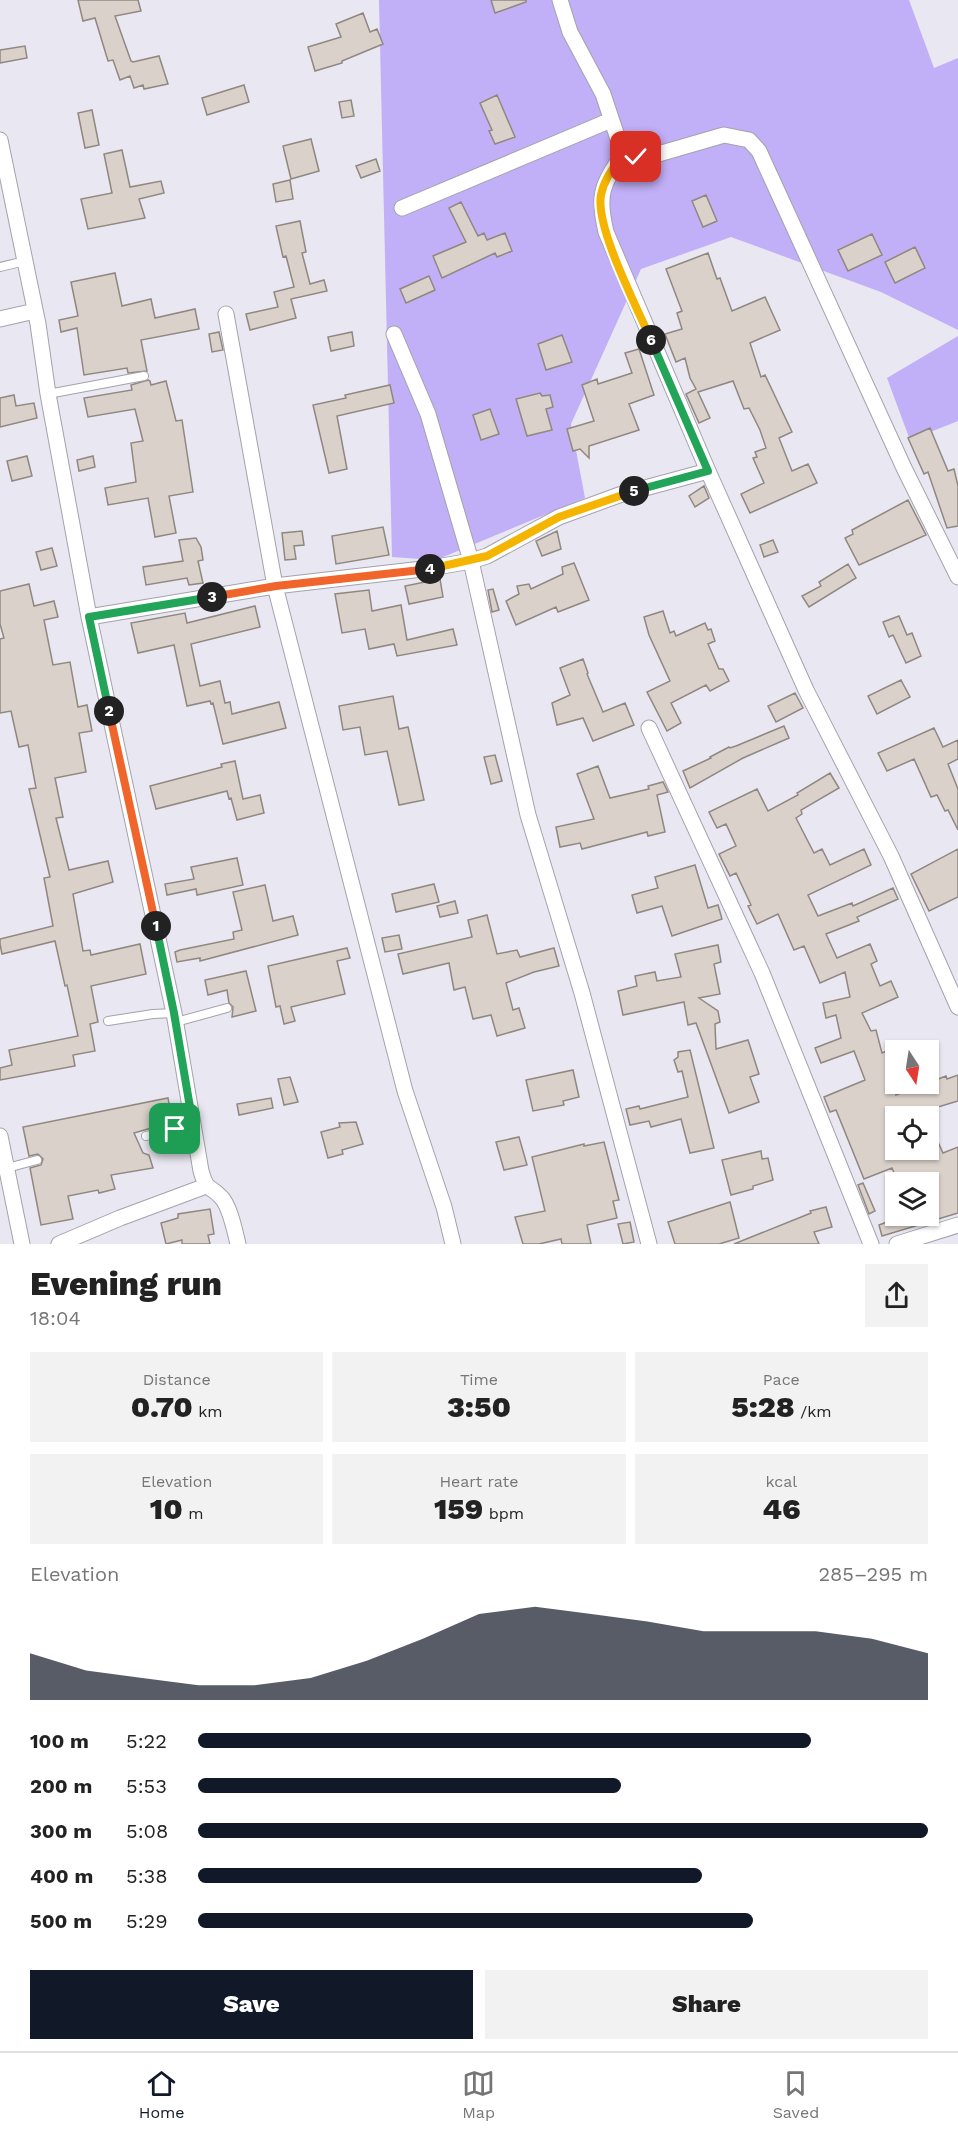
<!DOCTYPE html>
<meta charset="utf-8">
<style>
:root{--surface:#fff;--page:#f2f2f2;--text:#222;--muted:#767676;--line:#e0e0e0;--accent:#111827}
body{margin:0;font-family:"Work Sans",sans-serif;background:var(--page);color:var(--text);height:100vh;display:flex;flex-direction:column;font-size:22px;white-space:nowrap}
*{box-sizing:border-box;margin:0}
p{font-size:20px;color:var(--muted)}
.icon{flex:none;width:33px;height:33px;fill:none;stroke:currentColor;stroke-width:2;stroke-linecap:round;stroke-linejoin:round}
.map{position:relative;height:1244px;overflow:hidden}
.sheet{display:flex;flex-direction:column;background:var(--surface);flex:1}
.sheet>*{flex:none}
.needle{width:39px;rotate:168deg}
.tools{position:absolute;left:885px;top:1040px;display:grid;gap:12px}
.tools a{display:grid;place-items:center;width:54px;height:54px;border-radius:0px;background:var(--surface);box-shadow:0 2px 4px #0004;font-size:30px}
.pin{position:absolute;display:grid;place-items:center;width:51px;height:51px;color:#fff;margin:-26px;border-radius:12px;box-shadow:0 3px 9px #0006}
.km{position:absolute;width:30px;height:30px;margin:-15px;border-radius:50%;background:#222;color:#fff;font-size:16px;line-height:30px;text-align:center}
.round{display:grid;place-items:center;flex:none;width:63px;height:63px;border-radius:0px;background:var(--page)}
.headline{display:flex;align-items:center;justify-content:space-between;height:102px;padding:0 30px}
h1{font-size:33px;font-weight:800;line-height:45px}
.figures{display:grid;grid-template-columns:repeat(3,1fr);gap:9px;height:102px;padding:6px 30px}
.figures div{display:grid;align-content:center;border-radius:0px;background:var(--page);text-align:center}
.figures b{font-size:30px;font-weight:800}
.figures small{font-size:16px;font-weight:400}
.figures p{font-size:16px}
.chart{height:168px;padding:12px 30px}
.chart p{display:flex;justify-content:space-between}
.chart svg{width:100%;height:108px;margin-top:6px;fill:var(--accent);opacity:.7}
.action{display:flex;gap:12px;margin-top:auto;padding:12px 30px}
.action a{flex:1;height:69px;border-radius:0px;background:var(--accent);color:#fff;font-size:24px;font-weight:800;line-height:69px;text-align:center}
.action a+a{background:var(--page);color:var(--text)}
ul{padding:0 30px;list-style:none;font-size:20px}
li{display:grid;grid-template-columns:96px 72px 1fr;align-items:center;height:45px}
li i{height:15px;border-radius:8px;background:var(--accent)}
.menu{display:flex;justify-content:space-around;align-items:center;height:84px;border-top:2px solid var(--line);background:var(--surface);font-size:16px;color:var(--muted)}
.menu a{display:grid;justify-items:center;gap:3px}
.menu .active{color:var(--accent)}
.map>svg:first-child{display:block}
.green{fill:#c1aff7}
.building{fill:#dbd1cb;stroke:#908781;stroke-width:1.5}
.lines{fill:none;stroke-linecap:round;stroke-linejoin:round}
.lane-casing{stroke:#a4a2ab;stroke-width:10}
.street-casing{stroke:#a4a2ab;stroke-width:17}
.lane{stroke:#fff;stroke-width:8}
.street{stroke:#fff;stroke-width:15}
.split-1-casing{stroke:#fff;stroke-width:12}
.split-2-casing{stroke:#fff;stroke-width:12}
.split-3-casing{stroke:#fff;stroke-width:12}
.split-4-casing{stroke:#fff;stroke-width:12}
.split-5-casing{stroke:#fff;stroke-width:12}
.split-6-casing{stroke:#fff;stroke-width:12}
.split-7-casing{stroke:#fff;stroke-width:12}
.split-1{stroke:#22a559;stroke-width:8}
.split-2{stroke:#f0652b;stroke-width:8}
.split-3{stroke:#22a559;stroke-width:8}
.split-4{stroke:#f0652b;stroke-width:8}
.split-5{stroke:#f5b400;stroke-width:8}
.split-6{stroke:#22a559;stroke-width:8}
.split-7{stroke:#f5b400;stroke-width:8}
</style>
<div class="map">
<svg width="958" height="1244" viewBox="0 0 958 1244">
<rect width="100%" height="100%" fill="#e9e7f1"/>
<path class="green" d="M379 0H909L934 68 958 58V330L881 292 731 237 641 269 571 424 585 498 436 560 392 557Z
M958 336V421L910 440 887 378Z"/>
<path class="building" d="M78 0H138L141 11 115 16 131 61 133 62 159 56 168 84 144 89 143 85 134 88 130 76 120 80 113 60 108 61 95 18 83 21Z
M491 0H526V2L495 13Z
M363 13 370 32 377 29 383 44 342 61V63L315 71 308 47 341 37 336 24Z
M25 46 27 58 0 63V50Z
M244 85 249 102 207 115 202 98Z
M497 95 515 137 495 144 489 131 492 130 480 103Z
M351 100 354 116 342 118 339 102Z
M92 110 99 145 85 148 78 113Z
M311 139 319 171 291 179 283 146Z
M122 150 130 187 161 181 164 193 139 199 145 218 88 229 81 199 112 193 104 154Z
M376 159 380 171 361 178 356 166Z
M290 180 293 199 276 202 273 184Z
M706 195 717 221 703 227 692 201Z
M461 202 478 236 484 233 487 240 505 233 512 251 497 257 495 253 442 278 433 256 466 242 449 208Z
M300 221 306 252 302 253 310 284 324 280 327 291 291 299 296 318 250 330 246 314 278 307 274 292 294 287 286 256 283 257 276 226Z
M872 234 882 255 848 271 838 250Z
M915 247 925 268 895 283 885 262Z
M708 253 717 279 720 278 732 311 765 297 780 330 750 343 761 377 765 375 792 432 779 438 792 471 808 464 817 483 750 513 741 494 764 483 753 458 757 457 755 452 766 448 760 430 749 408 744 409 733 381 698 392 710 418 699 423 686 394 696 389 690 378 685 358 676 362 665 334 682 329 677 313 682 311 666 269Z
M115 273 122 306 151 299 155 318 195 309 199 329 141 340 147 371 128 373 127 368 84 375 77 328 61 332 59 320 78 316 71 282Z
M429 276 435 290 406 303 400 289Z
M219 332 223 350 212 352 209 334Z
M352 332 354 346 331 351 328 337Z
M562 335 572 362 546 370 538 344Z
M639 349 654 395 629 404 639 430 589 446V458L580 449 573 451 567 429 594 421 582 385 597 379 598 384 632 373 625 353Z
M148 380 150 381 151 385 166 381 176 421 182 420 193 492 169 496 176 533 155 537 148 498 108 505 105 488 136 482 131 443 143 441 135 409 88 417 84 398 132 390 131 385Z
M390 385 394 403 337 416 347 469 329 473 313 405 346 398 345 395Z
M540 393 542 396 550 395 553 407 546 409 552 430 527 436 516 399Z
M14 395 16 406 34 403 37 418 0 427V398Z
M490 409 499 434 481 440 473 415Z
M930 428 948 471 954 469 958 486V526L947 528 928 472 924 474 908 438Z
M27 456 32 476 12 481 7 461Z
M93 456 95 467 79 471 77 460Z
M704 486 709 498 695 507 689 496Z
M908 500 926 535 859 565 845 538 853 534 852 530Z
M383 527 389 555 336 564 332 536Z
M302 531 304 545 294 546 296 559 285 560 282 533Z
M557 531 561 549 542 556 536 541Z
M196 538 201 547 203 560 198 561 203 583 189 585 187 578 146 585 143 567 183 561 179 540Z
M773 540 778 552 764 557 760 545Z
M52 548 57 566 41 570 36 552Z
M574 563 589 600 558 612 556 607 516 625 506 601 519 594 517 586 529 584 531 589 563 574 562 567Z
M848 564 856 578 809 607 802 596 821 586 819 582Z
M440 579 443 597 409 604 405 586Z
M29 584 34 606 54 601 58 617 44 620 53 665 70 662 78 707 87 705 92 731 79 733 86 772 55 778 63 817 56 818 69 870 108 861 113 882 73 894 83 951 90 950 91 955 140 944 146 974 91 986 98 1022 90 1024 95 1051 73 1055 75 1066 0 1080V1068L12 1065 9 1050 78 1036 67 985 65 986 55 941 2 954 0 944V939L53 926 44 878 50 877 29 789 36 788 28 745 19 747 11 711 0 713V639L4 638 0 624V591Z
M493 589 499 610 492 612 488 590Z
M369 590 372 611 401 605 407 640 453 629 457 645 397 656 394 644 369 649 365 629 342 633 335 594Z
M255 606 260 627 191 644 200 686 220 681 225 703 230 702 232 714 279 702 286 728 223 744 213 703 211 704 210 701 187 706 174 645 138 653 131 623 185 613 187 623Z
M663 611 670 633 674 631 676 636 705 623 708 630 711 629 715 641 708 644 719 669H723L729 681 710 691 706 685 671 703 681 723 667 731 647 692 670 681 649 635 644 617Z
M899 616 907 635 912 633 921 656 906 663 893 635 889 637 883 622Z
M583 659 588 673 587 674 603 712 625 703 634 725 593 741 583 718 557 725 552 703 570 695 560 668Z
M901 680 910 697 877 714 868 696Z
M795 693 803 708 776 722 768 706Z
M393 696 399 729 408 727 424 800 399 805 387 751 365 755 360 727 343 730 339 706Z
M784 726 789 738 743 758 690 788 683 771 711 758 710 757 729 747 730 748 736 746Z
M934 728 943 747 958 740V759L948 764 958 789V830L948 810 945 811 937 795 931 797 914 759 887 771 878 753Z
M495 755 502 781 491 784 484 757Z
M235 761 243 799 260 795 264 813 237 820 231 798 229 799 227 791 156 809 150 786 222 767 221 764Z
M598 766 610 798 649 789 648 786 663 782 668 792 657 795 665 832 648 836 647 832 582 849 580 843 560 847 556 827 594 819 577 774Z
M830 773 839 788 801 810 802 814 796 818 814 853 822 849 830 865 864 849 871 865 808 895 818 916 852 903 853 906 893 888 898 899 857 917 859 921 826 934 837 958 870 944 877 961 871 964 880 986 891 981 898 997 862 1013 871 1031 876 1030 882 1053 896 1047V1095L946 1076 947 1079 958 1075V1101L908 1116H896V1149H928V1120L943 1153 958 1147V1213L882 1236 879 1225 905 1215H928V1182H898L892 1168 864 1179 836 1110 830 1112 824 1097 865 1080 854 1051 821 1063 815 1048 841 1038 836 1015 826 1018 823 1003 850 997 845 972 820 983 804 946 794 950 778 914 757 924 748 906 751 905 736 873 730 876 719 854 736 846 726 824 717 828 709 812 757 789 768 811 798 795 797 793Z
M958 849V897L929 911 911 874Z
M237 858 243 885 197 895 196 889 167 895 165 884 194 879 191 867Z
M695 865 708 908 718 905 722 919 672 936 662 906 637 913 632 895 658 888 655 877Z
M434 884 439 902 396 912 392 894Z
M265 885 273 921 293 916 298 935 200 961V958L177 962 175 952 180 950 234 939 233 932 242 930 233 892Z
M455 901 458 913 440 917 437 906Z
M487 915 497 954 517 950 520 957 554 948 559 966 534 972 506 983 513 1010 519 1008 525 1028 497 1036 491 1015 473 1019 465 987 454 990 449 963 403 974 398 954 472 937 468 920Z
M399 935 402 949 385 952 382 938Z
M718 945 721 962 714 964 720 994 699 998 718 1011 720 1022 715 1024 716 1049 748 1040 759 1074 750 1077 759 1102 729 1113 696 1023 688 1025 684 1002 623 1015 618 991 637 986 635 976 655 972 657 981 681 977 675 954Z
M347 948 350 958 337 961 345 994 291 1007 295 1021 284 1024 280 1006 276 1007 268 966Z
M246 971 256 1011 232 1017 233 1007 229 1003 227 990 208 995 205 980Z
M690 1050 714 1148 690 1153 681 1119 651 1127 649 1121 630 1125 626 1109 639 1106 640 1109 688 1097 682 1071 678 1072 674 1060 678 1057V1052Z
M573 1070 579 1097 563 1101 564 1105 533 1111 526 1080Z
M290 1077 298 1102 284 1105 278 1079Z
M168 1098 172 1122 134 1133 143 1153 149 1155 153 1168 111 1175 115 1189 99 1193 98 1190 68 1196 73 1219 41 1225 30 1168 41 1165 43 1159 38 1154 29 1156 23 1127Z
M271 1098 273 1108 239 1115 237 1104Z
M356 1122 363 1144 342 1150 343 1154 328 1158 321 1132 340 1127 339 1123Z
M519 1137 527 1165 504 1170 496 1142Z
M604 1142 619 1200 613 1201 617 1218 587 1225 591 1244H562L561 1239 539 1244H523L515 1217 545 1211 532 1157 584 1144V1146Z
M761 1151 762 1159 768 1158 773 1180 753 1186V1189L731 1195 722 1160Z
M863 1183 875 1211 869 1214 858 1185Z
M730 1202 739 1238 719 1244H675L668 1222Z
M826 1207 832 1227 814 1232 819 1244H734L811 1213 810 1211Z
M210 1209 214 1234 208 1235 210 1244H182V1240L166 1244 161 1223 178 1218V1214Z
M630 1222 634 1242 623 1244 618 1224Z"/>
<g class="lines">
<defs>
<path id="lane" d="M0 267 25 261
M48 394 144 376
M108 1021 153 1014 174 1013
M176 1022 227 1008
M146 1136 193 1125
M7 1168 37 1160"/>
<path id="street" d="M560 0 570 32 603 94 623 154
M0 140 38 324 48 394 89 617 174 1013 201 1171C208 1194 208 1183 221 1197 230 1206 235 1232 238 1244
M623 154C602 185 597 194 606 232L708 471 806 690 891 856 958 1007
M623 154 636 157H648L724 135 749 140 759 151 904 468 958 577
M402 208 611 120
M226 314 275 586 405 1091 444 1207 453 1244
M0 319 35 311
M394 334 428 414 471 561 528 815 582 993 649 1244
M89 617 275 586 431 568 471 561 487 556 559 517 619 495 708 471
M649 728 762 973 871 1244
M0 1136 22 1244
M59 1244 120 1218 206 1186
M897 1244 958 1225"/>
</defs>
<use href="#lane" class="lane-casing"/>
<use href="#street" class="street-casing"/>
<use href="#lane" class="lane"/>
<use href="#street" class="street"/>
</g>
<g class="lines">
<defs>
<path id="split-1" d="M156 926 174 1013 193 1125 175 1129"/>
<path id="split-2" d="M109 711 156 926"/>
<path id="split-3" d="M109 711 89 617 212 597"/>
<path id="split-4" d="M212 597 276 586 430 569"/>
<path id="split-5" d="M430 569 487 556 559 517 634 491"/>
<path id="split-6" d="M634 491 708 471 651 340"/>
<path id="split-7" d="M636 157 623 154C614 167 604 179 601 195 595 227 637 307 651 340"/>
</defs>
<use href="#split-1" class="split-1-casing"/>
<use href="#split-2" class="split-2-casing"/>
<use href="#split-3" class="split-3-casing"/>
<use href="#split-4" class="split-4-casing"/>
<use href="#split-5" class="split-5-casing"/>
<use href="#split-6" class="split-6-casing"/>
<use href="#split-7" class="split-7-casing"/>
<use href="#split-1" class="split-1"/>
<use href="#split-2" class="split-2"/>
<use href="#split-3" class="split-3"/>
<use href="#split-4" class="split-4"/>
<use href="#split-5" class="split-5"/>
<use href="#split-6" class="split-6"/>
<use href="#split-7" class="split-7"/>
</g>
</svg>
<div class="tools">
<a><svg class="needle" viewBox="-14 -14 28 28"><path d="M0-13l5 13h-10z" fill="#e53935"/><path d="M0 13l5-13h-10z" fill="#767676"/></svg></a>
<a><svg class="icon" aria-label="locate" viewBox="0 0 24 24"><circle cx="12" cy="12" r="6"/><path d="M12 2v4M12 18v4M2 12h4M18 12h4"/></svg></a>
<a><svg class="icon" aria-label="layers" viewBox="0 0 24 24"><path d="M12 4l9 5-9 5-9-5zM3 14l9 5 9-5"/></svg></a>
</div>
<div class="pin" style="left:175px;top:1129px;background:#1e9e55"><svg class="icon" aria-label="arrive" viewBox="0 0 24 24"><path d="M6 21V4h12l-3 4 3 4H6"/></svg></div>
<div class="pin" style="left:636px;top:157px;background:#d93025"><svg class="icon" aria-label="check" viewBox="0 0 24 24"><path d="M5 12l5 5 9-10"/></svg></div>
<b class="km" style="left:156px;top:926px">1</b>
<b class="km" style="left:109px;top:711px">2</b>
<b class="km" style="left:212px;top:597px">3</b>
<b class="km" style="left:430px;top:569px">4</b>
<b class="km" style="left:634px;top:491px">5</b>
<b class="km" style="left:651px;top:340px">6</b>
</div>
<section class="sheet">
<div class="headline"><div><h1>Evening run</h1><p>18:04</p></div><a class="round"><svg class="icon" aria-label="share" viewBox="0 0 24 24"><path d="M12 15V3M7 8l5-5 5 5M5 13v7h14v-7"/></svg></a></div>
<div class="figures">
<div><p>Distance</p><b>0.70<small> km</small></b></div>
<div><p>Time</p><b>3:50</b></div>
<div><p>Pace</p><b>5:28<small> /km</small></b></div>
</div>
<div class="figures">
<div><p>Elevation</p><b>10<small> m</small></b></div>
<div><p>Heart rate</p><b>159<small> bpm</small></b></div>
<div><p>kcal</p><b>46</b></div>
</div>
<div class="chart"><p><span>Elevation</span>285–295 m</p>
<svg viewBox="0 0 160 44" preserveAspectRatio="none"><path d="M0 44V25L10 32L20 35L30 38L40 38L50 35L60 28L70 19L80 9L90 6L100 9L110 12L120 16L130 16L140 16L150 19L160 25V44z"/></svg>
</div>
<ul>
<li><b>100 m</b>5:22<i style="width:84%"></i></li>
<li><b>200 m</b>5:53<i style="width:58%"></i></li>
<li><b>300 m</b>5:08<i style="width:100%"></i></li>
<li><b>400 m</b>5:38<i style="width:69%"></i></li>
<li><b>500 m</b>5:29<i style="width:76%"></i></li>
</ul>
<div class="action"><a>Save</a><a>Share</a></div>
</section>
<nav class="menu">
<a class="active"><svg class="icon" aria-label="home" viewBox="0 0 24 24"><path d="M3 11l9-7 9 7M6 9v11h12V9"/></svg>Home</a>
<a><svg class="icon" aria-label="map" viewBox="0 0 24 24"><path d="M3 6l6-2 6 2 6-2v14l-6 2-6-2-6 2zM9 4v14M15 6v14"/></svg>Map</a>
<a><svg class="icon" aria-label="saved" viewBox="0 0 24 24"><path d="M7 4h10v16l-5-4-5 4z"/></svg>Saved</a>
</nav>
